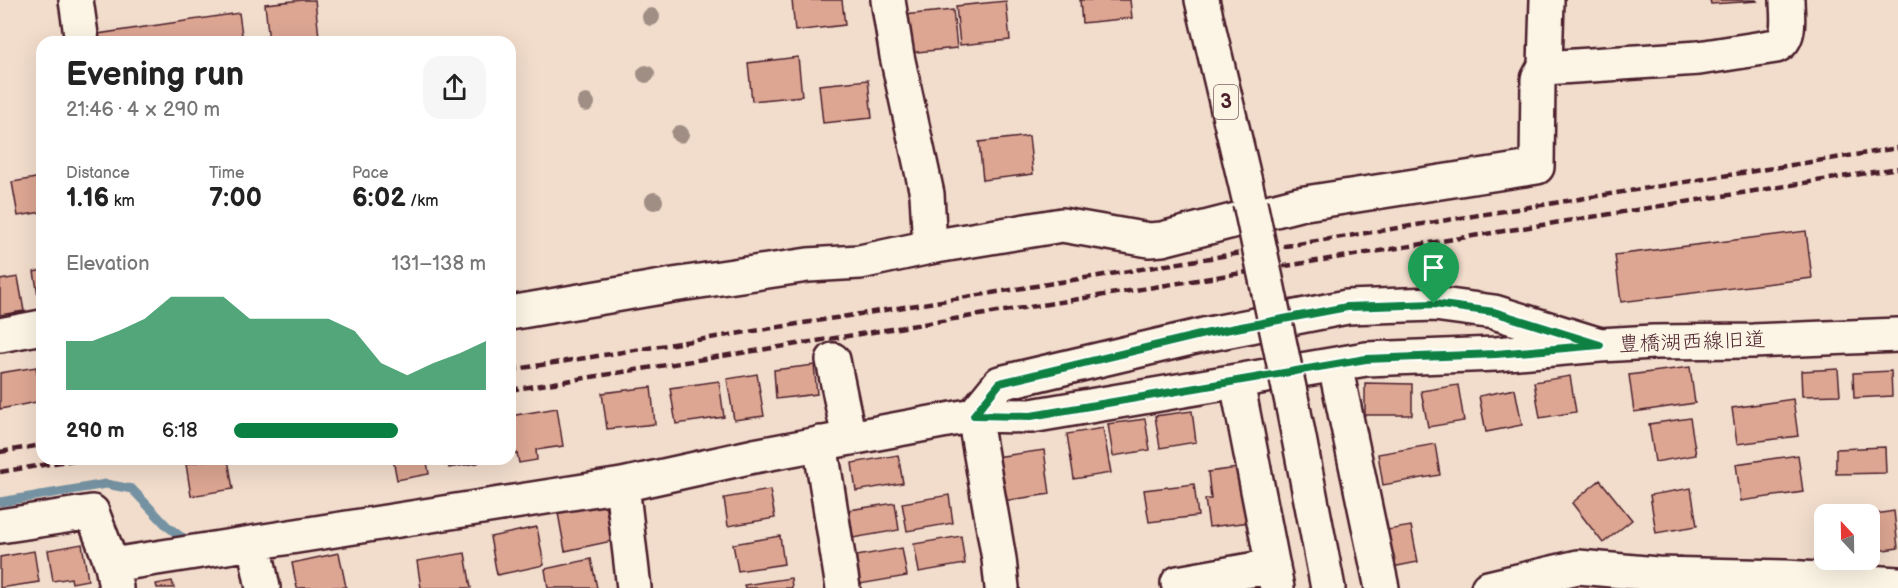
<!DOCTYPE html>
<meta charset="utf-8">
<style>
:root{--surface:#fff;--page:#f6f6f6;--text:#222;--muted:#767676;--accent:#0b8043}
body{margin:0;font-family:"Balsamiq Sans","Klee One",sans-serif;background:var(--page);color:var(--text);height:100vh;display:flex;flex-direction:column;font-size:22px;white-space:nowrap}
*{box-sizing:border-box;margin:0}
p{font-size:20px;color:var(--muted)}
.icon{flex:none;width:33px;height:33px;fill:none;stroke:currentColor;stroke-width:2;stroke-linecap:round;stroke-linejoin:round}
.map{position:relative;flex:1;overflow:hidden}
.drawer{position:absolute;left:36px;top:36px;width:480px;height:429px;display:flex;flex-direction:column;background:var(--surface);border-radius:18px;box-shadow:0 6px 24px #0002}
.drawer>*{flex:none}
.needle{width:39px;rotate:338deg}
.tools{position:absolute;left:1814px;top:504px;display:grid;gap:12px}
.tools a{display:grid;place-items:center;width:66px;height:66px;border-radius:12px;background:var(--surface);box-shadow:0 6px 24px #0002;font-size:30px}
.pin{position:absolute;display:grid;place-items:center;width:51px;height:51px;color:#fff;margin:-62px -26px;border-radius:50% 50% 50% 0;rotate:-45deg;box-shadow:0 0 6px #0007}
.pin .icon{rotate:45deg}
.round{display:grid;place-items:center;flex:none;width:63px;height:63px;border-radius:18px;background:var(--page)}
.headline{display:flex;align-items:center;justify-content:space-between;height:102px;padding:0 30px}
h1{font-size:33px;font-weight:600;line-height:45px}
.metrics{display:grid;grid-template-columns:repeat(3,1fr);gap:9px;height:102px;padding:6px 30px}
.metrics div{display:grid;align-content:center}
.metrics b{font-size:26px;font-weight:600}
.metrics small{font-size:16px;font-weight:400}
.metrics p{font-size:16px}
.chart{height:168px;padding:12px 30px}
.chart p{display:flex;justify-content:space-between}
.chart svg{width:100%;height:108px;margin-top:6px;fill:var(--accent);opacity:.7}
ul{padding:0 30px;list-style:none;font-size:20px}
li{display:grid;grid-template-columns:96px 72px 1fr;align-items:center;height:45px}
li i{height:15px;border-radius:8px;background:var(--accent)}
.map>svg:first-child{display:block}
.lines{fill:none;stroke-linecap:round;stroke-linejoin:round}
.stream{stroke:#7592a2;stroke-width:9}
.building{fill:#dca692;stroke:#4a1f2b;stroke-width:1.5}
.minor-casing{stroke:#4a1f2b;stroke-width:38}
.major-casing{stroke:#4a1f2b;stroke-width:38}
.minor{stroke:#fcf5e5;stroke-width:33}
.major{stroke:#fcf5e5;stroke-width:33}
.rail{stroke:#4a1f2b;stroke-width:4.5;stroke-dasharray:9 4.5;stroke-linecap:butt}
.major-bridge-casing{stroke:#4a1f2b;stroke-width:38;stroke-linecap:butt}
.major-bridge{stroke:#fcf5e5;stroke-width:33}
.tree{fill:#a08e85}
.route-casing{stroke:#fff;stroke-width:12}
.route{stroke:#0b8043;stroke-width:8}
.labels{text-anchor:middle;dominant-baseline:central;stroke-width:4.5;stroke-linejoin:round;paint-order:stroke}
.shield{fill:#fcf5e5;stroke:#7f5f63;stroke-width:1.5}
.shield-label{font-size:20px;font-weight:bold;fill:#4a1f2b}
.street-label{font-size:21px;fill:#4a1f2b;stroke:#fcf5e5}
</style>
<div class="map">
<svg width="1898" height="588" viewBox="0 0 1898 588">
<rect width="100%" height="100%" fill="#f2ddcc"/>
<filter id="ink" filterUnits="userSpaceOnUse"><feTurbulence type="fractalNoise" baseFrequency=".0167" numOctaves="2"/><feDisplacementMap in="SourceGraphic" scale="12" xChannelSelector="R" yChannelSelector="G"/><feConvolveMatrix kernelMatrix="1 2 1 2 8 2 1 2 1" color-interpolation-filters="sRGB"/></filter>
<g filter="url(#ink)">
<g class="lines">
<path class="stream" d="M0 502 106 484 132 489 167 526 180 536 193 542"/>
</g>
<path class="building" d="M303 0H315L319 37 269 42 265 4Z
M792 0H842L845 25 795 31Z
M1080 0H1130L1132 18 1082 23Z
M1710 0H1756L1757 1 1711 4Z
M1006 1 1010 40 960 45 956 6Z
M953 10 957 48 907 53 903 15Z
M239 13 243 42H92L91 35Z
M798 57 802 96 752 101 748 63Z
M868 80 872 118 823 123 819 85Z
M1029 136 1033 174 983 180 979 142Z
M42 177V212L18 216 12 182Z
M1806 231 1812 278 1621 302 1615 255Z
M42 270V305L40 306 34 272Z
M18 277 24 311 0 315V280Z
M814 365 817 394 776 399 774 370Z
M36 367 42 401 0 409V373Z
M1690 367 1695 403 1634 412 1629 375Z
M1838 369 1840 395 1802 396 1801 371Z
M1891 371 1892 396 1854 398 1853 373Z
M757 374 764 416 734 420 727 379Z
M1570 376 1576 412 1540 418 1534 382Z
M719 381 724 417 676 424 670 388Z
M1365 383 1412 384V415H1365Z
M1458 385 1464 421 1428 427 1421 391Z
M651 387 655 424 607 429 602 393Z
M1515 389 1522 425 1486 432 1479 396Z
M1793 399 1798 436 1737 444 1732 408Z
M557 408 563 446 536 450 537 460 519 463 517 453 510 454V416Z
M1192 411 1196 442 1160 448 1155 416Z
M1690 418 1696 455 1655 462 1649 424Z
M1145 419 1150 450 1113 456 1108 424Z
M1103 428 1111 473 1074 479 1067 434Z
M1435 444 1440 475 1383 485 1378 454Z
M1885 447 1886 473 1836 474V449Z
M1044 450 1050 494 1003 501 996 457Z
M898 455 903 483 856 491 852 463Z
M1798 455 1803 492 1741 501 1736 464Z
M213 459H228L233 489 191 496 186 464Z
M393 459H433V460L427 461 429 474 397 480Z
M439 459H477L478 463 449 468 447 461 439 462Z
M1245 467 1251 522 1209 527 1205 499H1211L1208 472Z
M1600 480 1632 520 1603 543 1572 503Z
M1194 484 1198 516 1149 522 1144 490Z
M1691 488 1697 526 1656 533 1650 495Z
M770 490 775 518 728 526 724 498Z
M949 495 953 523 907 531 902 503Z
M605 503 612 541 565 551 558 513Z
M895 503 899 530 853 538 849 510Z
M1894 511 1898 548 1869 552V515Z
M1411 526 1418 562 1382 569 1375 532Z
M537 527 544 565 497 575 490 537Z
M780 536 784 564 738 571 733 544Z
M961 536 965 564 919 572 914 544Z
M82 544 88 580 72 583 71 578 53 581 48 550Z
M902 548 907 576 860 584 856 556Z
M34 551 39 582 0 588V557Z
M339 553 346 587 297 588 292 563Z
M465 553 471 588H421L417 561Z
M591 559 597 588H548L545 569Z
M791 578 792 588H745L744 585Z
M172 581 174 588H157L156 584Z"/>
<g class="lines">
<defs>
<path id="minor" d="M76 0 82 42
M1544 68 1699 58 1776 46C1792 39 1787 15 1787 0
M930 247 1062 225 1149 240 1162 239 1299 204 1537 167 1538 79 1545 66 1547 0
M510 313 673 285 808 265 860 262 930 247 927 194 897 56 888 0
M0 335 42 327
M833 360 849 438
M1335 365 1382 588
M1237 382 1277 588
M974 415 1000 383 1204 335 1347 307 1434 304 1494 312 1600 345 1653 342 1753 341 1898 335
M974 415 999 559 1002 588
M820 443 843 588
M622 485 634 588
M0 526 92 512 112 565 116 588
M254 543 263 588
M112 565 622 485 754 456 974 415 1031 416 1366 359 1496 354 1600 345
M1178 583 1273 566
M1488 588 1578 567 1657 574 1786 577 1898 584"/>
<path id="major" d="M1202 0 1250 203
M1293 407 1328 588"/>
</defs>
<use href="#minor" class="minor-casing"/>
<use href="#major" class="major-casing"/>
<use href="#minor" class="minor"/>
<use href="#major" class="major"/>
<path class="rail" d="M510 370 1898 148
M510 390 1898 168
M0 452 42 445
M0 472 80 459"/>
<defs>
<path id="major-bridge" d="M1250 203 1293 407"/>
</defs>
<use href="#major-bridge" class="major-bridge-casing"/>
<use href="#major-bridge" class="major-bridge"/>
</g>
<g class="tree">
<circle cx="651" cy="17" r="9"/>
<circle cx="646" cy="74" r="9"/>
<circle cx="586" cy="103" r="9"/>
<circle cx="680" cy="134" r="9"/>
<circle cx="654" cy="201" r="9"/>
</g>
</g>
<g class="lines" filter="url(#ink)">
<defs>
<path id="route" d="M1434 304 1494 312 1600 345 1496 354 1366 359 1031 416 974 415 1000 383 1204 334 1347 307Z"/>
</defs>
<use href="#route" class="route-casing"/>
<use href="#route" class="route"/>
</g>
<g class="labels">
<rect class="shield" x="1214" y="85" width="24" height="34" rx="4.5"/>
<g class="shield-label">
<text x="1226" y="102">3</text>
</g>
<g class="street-label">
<text transform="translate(1692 342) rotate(-2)">豊橋湖西線旧道</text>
</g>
</g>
</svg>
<div class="tools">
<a><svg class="needle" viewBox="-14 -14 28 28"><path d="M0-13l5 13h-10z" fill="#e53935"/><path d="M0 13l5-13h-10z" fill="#767676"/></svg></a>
</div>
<div class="pin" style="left:1434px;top:304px;background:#1e9e55"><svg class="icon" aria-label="arrive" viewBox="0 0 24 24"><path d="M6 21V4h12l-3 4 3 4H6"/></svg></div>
<section class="drawer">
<div class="headline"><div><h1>Evening run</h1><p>21:46 · 4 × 290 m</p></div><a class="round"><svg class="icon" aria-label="share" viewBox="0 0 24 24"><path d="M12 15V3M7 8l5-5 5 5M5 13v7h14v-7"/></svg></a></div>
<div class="metrics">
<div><p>Distance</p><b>1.16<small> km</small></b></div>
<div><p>Time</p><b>7:00</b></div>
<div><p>Pace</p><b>6:02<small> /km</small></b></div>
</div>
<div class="chart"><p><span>Elevation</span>131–138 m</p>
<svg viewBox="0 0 160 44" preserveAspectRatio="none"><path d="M0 44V24L10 24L20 20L30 15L40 6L50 6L60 6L70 15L80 15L90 15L100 15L110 20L120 33L130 38L140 33L150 29L160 24V44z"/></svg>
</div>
<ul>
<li><b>290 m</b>6:18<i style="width:65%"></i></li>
</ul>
</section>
</div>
